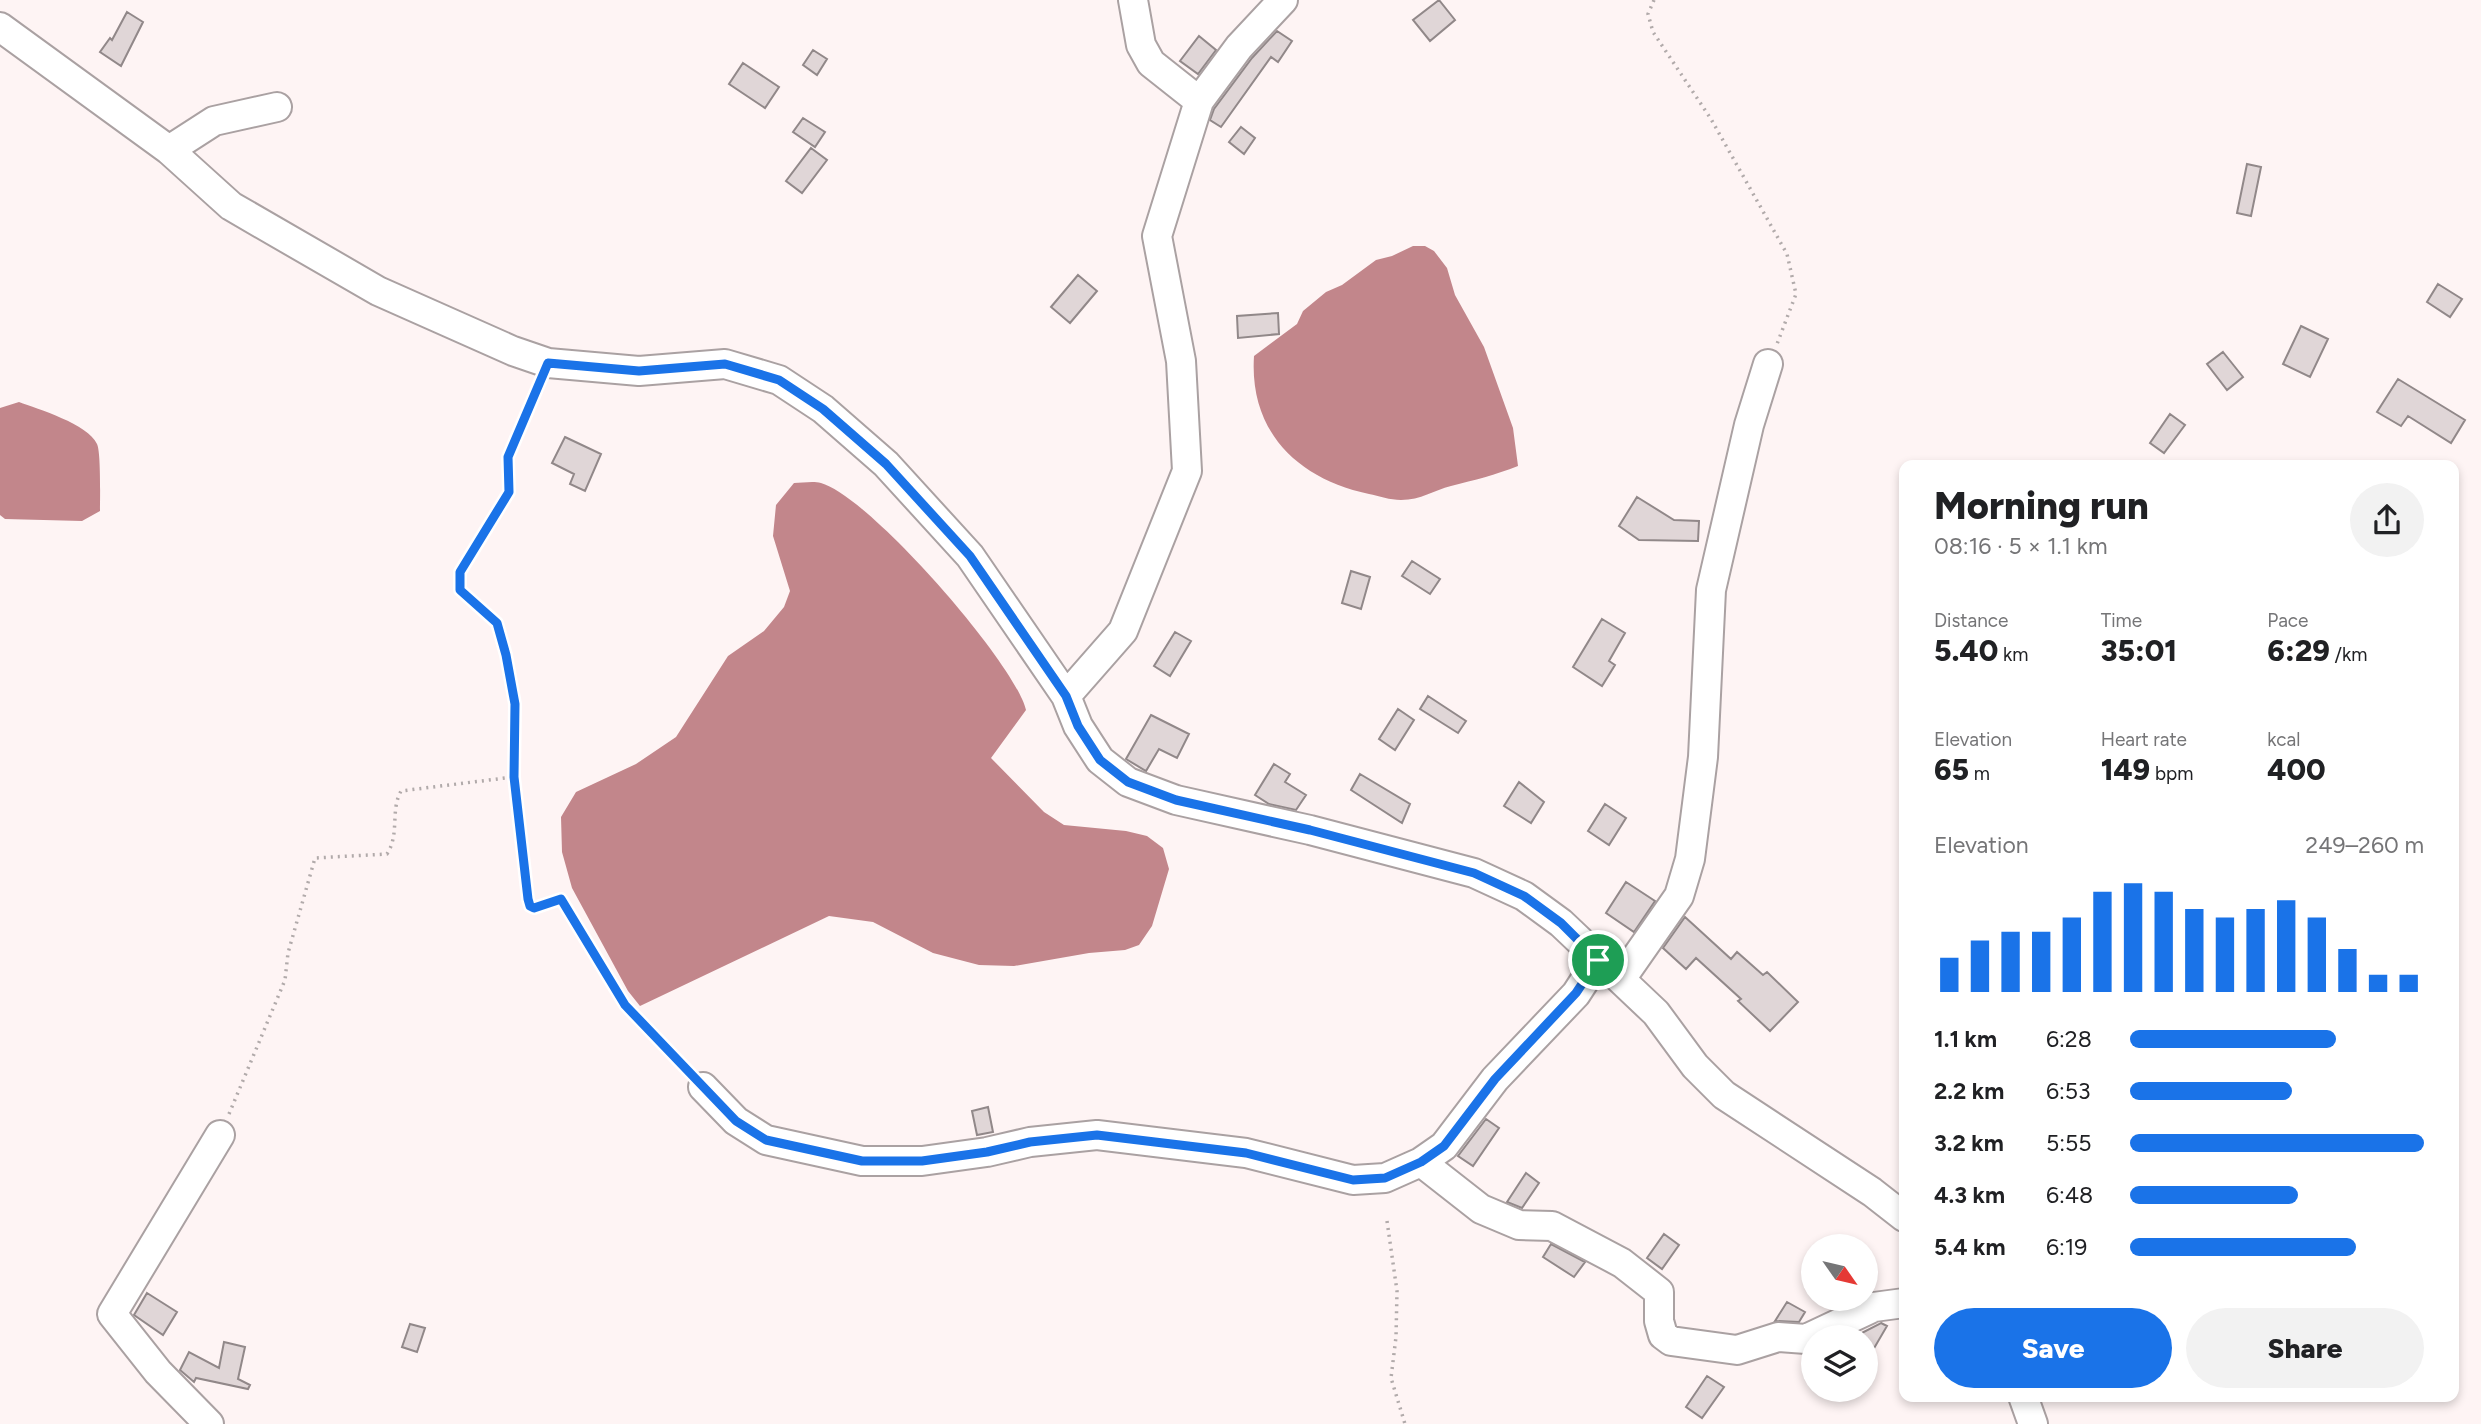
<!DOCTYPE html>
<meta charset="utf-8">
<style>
:root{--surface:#fff;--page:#f2f2f2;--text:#202124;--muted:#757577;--accent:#1a73e8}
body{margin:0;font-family:Figtree,sans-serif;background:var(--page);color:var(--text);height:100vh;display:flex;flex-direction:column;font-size:26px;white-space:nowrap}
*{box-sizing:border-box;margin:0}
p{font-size:23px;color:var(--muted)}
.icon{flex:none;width:38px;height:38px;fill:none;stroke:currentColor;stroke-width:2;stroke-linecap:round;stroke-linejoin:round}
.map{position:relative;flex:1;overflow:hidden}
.panel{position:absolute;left:1899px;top:460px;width:560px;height:942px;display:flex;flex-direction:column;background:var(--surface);border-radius:14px;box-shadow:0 4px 10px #0003}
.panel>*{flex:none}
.needle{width:46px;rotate:124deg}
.controls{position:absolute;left:1801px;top:1234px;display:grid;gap:14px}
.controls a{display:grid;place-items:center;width:77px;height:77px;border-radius:50%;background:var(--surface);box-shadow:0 4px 10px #0003;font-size:35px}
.pin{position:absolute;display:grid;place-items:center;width:60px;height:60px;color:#fff;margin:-30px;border:4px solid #fff;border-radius:50%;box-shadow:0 2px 7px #0007}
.round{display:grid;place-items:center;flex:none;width:74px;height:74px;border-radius:37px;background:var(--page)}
.head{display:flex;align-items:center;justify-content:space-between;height:119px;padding:0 35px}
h1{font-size:38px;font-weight:800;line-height:52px}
.figures{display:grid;grid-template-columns:repeat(3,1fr);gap:10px;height:119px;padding:7px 35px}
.figures div{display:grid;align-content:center}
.figures b{font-size:30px;font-weight:800}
.figures small{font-size:19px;font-weight:400}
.figures p{font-size:19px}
.chart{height:196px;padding:14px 35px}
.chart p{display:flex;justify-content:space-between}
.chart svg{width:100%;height:126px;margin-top:7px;stroke:var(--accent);stroke-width:6}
.action{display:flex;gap:14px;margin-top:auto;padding:14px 35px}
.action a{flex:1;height:80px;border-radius:42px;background:var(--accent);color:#fff;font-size:28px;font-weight:800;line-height:80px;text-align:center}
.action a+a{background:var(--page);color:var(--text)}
ul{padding:0 35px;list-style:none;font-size:23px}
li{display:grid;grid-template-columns:112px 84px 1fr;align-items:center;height:52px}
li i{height:18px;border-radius:9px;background:var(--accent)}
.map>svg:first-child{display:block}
.water{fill:#c2868b}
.building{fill:#e0d6d7;stroke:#918889;stroke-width:2}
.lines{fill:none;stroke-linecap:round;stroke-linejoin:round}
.minor-casing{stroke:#aaa1a2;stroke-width:32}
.path{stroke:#b1aaaa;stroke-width:3.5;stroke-dasharray:2 5;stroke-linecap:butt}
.minor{stroke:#fff;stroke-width:28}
.route-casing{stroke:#fff;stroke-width:14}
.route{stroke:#1a73e8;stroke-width:9}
</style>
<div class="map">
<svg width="2481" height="1424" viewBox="0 0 2481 1424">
<rect width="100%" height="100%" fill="#fef4f4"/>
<path class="water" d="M1413 246H1425L1434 251 1447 268 1455 295 1484 347 1513 428 1518 466C1495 475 1475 480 1451 486 1434 490 1421 500 1401 500 1390 500 1379 496 1369 494 1298 479 1249 432 1254 356L1297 324 1303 311 1326 292 1342 285 1376 260 1392 256Z
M19 402C38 409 88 424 97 444 101 452 100 499 100 511L82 521 5 519 0 515V408Z
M794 483C802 483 813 481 821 483 869 496 1015 663 1026 710L991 758 1044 812 1064 825 1126 831 1147 836 1163 848 1169 869 1152 926 1139 945 1125 950 1089 953 1014 966 979 965 933 953 873 922 829 916 640 1006 628 991 572 888 562 852 561 817 576 792 636 764 676 737 728 656 764 631 784 607 790 591 773 536 776 505Z"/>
<path class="building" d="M1439 0 1455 20 1430 41 1413 20Z
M127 12 143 22 121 66 100 52 110 38 112 40Z
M1277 31 1292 41 1278 62 1271 57 1221 127 1210 120 1214 109 1252 58Z
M1199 36 1216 50 1198 74 1180 61Z
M813 50 827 59 817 75 803 65Z
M743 63 779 87 765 108 729 84Z
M803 118 825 132 815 147 793 132Z
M1241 127 1255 138 1244 154 1229 142Z
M811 148 827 160 802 193 786 181Z
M2247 164 2261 167 2251 216 2237 213Z
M1078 275 1097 291 1070 323 1051 307Z
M2438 284 2462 299 2450 317 2427 302Z
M1278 313 1279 334 1238 338 1237 316Z
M2301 326 2328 339 2310 377 2283 364Z
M2223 352 2243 377 2227 390 2207 364Z
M2398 379 2465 420 2451 443 2408 416 2401 426 2377 412Z
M2170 414 2185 425 2164 453 2150 443Z
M565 437 601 454 585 491 570 484 574 474 552 463Z
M1637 497 1674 520 1699 521 1698 541 1639 540 1619 526Z
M1412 561 1440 579 1430 594 1402 576Z
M1351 571 1370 577 1361 609 1342 603Z
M1602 619 1625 633 1609 661 1615 665 1602 686 1573 667Z
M1175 632 1191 641 1170 676 1154 666Z
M1428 696 1466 721 1458 733 1420 709Z
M1398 709 1414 720 1395 750 1379 739Z
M1151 715 1189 734 1177 758 1159 749 1146 771 1126 759Z
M1274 764 1290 774 1285 782 1306 795 1296 810 1269 804 1255 795Z
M1360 774 1410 804 1402 823 1351 790Z
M1519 782 1544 802 1531 823 1504 806Z
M1605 804 1626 818 1609 845 1588 831Z
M1626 882 1655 901 1634 932 1606 913Z
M1685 917 1731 959 1737 952 1763 975 1767 972 1798 1002 1770 1031 1738 1001 1741 999 1696 958 1686 969 1663 948Z
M988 1107 993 1132 977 1135 972 1111Z
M1486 1119 1499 1128 1473 1166 1458 1156Z
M1526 1173 1539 1183 1522 1208 1507 1202Z
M1664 1234 1679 1245 1662 1269 1647 1258Z
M1551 1244 1585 1262 1574 1277 1543 1257Z
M147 1293 177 1312 163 1335 134 1315Z
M1787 1302 1805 1312 1799 1322 1775 1321Z
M1881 1323 1887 1326 1866 1362V1337H1854Z
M410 1324 425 1328 417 1352 402 1347Z
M224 1342 245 1347 238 1379 250 1385 248 1389 196 1378 194 1382 180 1370 189 1352 219 1368Z
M1707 1376 1724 1387 1702 1418 1686 1407Z"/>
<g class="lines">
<defs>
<path id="minor" d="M1133 0 1141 45 1151 63 1199 101
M0 27 169 150 231 206 378 291 513 351 548 363 639 371 725 364 779 380 823 409 886 464 970 556 1066 696 1078 726 1100 760 1128 782 1176 800 1310 830 1474 873 1524 896 1561 923 1656 1013 1695 1066 1724 1095 1872 1192 1904 1217
M169 150 214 121 277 107
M1066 696 1123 631 1187 471 1181 361 1157 236 1199 101 1239 47 1283 0
M1621 979 1679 896 1690 859 1703 757 1711 590 1749 425 1768 364
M703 1087 736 1121 766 1140 862 1161H922L987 1152 1030 1142 1097 1135 1246 1153 1353 1180 1385 1178 1421 1162 1444 1146 1495 1079 1576 994 1598 960
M1421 1162 1481 1209 1519 1225 1552 1226 1622 1263 1659 1292V1321L1663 1335 1671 1341 1737 1350 1778 1337 1806 1339 1874 1307 1904 1303
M2023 1396 2033 1424
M209 1424 158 1372 112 1314 220 1135"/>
</defs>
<use href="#minor" class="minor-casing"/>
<path class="path" d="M1654 0 1648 14 1653 32 1711 119 1787 254 1796 294 1777 344
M540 382 508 457 509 492 460 572V590L497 623 506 655 515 704 517 817 530 906 540 908 556 899 566 904 625 1005 688 1070
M229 1114 285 980 288 953 315 858 387 854C400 834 390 811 401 791L513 777
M1387 1221 1397 1291 1396 1337 1391 1378 1405 1424"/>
<use href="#minor" class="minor"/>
</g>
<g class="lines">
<defs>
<path id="route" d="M548 363 639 371 725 364 779 380 823 409 886 464 970 556 1066 696 1078 726 1100 760 1128 782 1176 800 1310 830 1474 873 1524 896 1561 923 1598 960 1576 993 1495 1079 1444 1146 1421 1162 1385 1178 1353 1180 1246 1153 1097 1135 1030 1142 987 1152 922 1161H862L766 1140 736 1121 625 1005 561 899 534 908 530 906 528 899 514 777 515 704 506 655 497 623 460 590V572L509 492 508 457Z"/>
</defs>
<use href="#route" class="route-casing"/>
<use href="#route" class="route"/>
</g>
</svg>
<div class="controls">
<a><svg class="needle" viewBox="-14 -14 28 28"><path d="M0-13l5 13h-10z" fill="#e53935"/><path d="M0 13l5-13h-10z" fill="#757577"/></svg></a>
<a><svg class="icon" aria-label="layers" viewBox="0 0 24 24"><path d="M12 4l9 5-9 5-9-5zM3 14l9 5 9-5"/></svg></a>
</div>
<div class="pin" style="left:1598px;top:960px;background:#1e9e55"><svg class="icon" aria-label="arrive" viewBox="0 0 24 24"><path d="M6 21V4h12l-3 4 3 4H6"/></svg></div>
<section class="panel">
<div class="head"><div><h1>Morning run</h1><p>08:16 · 5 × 1.1 km</p></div><a class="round"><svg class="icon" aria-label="share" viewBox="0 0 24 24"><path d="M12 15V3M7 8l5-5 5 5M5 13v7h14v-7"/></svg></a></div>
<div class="figures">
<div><p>Distance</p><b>5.40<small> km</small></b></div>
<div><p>Time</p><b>35:01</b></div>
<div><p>Pace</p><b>6:29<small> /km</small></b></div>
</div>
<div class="figures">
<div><p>Elevation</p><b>65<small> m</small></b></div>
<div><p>Heart rate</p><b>149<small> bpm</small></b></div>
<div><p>kcal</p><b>400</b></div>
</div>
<div class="chart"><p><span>Elevation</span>249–260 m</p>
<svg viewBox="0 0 160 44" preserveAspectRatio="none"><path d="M5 44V32M15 44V26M25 44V23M35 44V23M45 44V18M55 44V9M65 44V6M75 44V9M85 44V15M95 44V18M105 44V15M115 44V12M125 44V18M135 44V29M145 44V38M155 44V38"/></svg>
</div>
<ul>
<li><b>1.1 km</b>6:28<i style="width:70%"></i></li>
<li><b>2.2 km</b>6:53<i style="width:55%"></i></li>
<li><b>3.2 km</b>5:55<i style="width:100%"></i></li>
<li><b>4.3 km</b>6:48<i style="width:57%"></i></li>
<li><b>5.4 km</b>6:19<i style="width:77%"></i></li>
</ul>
<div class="action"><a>Save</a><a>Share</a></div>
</section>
</div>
